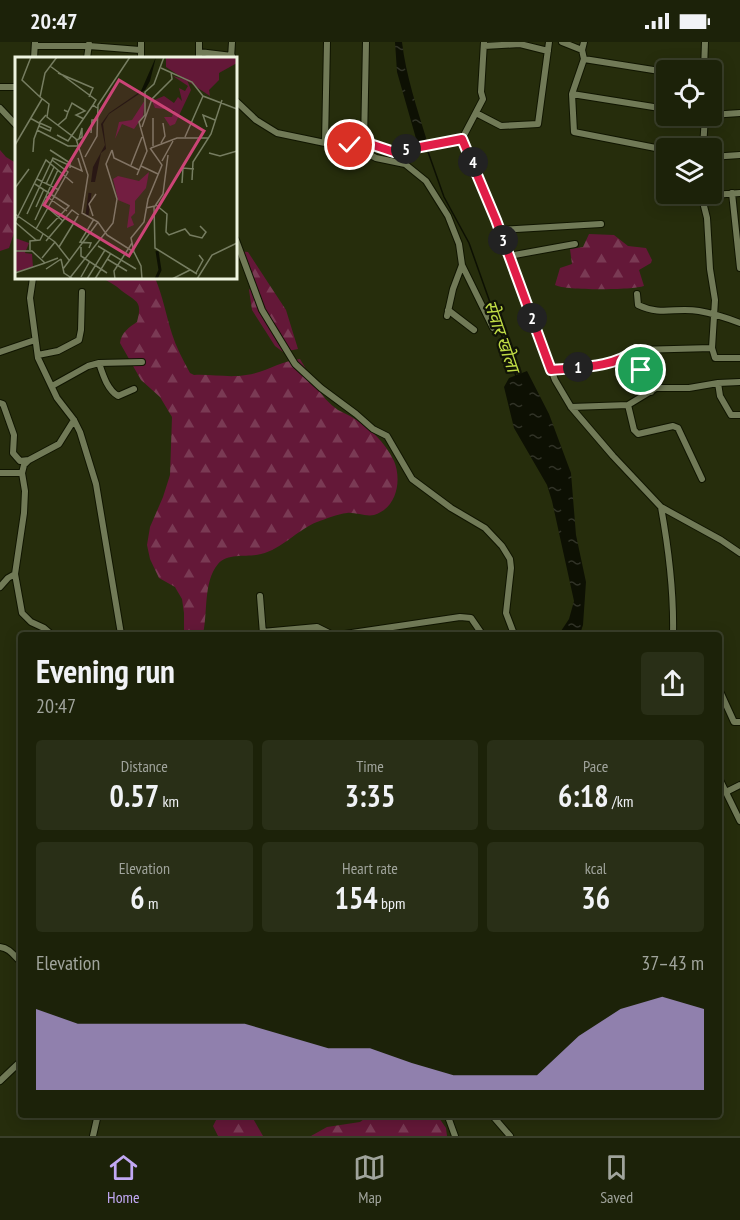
<!DOCTYPE html>
<meta charset="utf-8">
<style>
:root{--surface:#1c2209;--page:#292f17;--text:#f1f3f6;--muted:#a0a49c;--line:#3a3f2a;--accent:#c1a8f3}
body{margin:0;font-family:"PT Sans Narrow","Noto Sans Devanagari",sans-serif;background:var(--page);color:var(--text);height:100vh;display:flex;flex-direction:column;font-size:22px;white-space:nowrap}
*{box-sizing:border-box;margin:0}
p{font-size:20px;color:var(--muted)}
.icon{flex:none;width:33px;height:33px;fill:none;stroke:currentColor;stroke-width:2;stroke-linecap:round;stroke-linejoin:round}
.map{position:relative;flex:1;overflow:hidden}
.drawer{position:absolute;left:18px;top:590px;width:704px;height:486px;display:flex;flex-direction:column;background:var(--surface);border-radius:6px;box-shadow:0 3px 15px #0003,0 0 0 2px var(--line)}
.drawer>*{flex:none}
.fabs{position:absolute;left:656px;top:18px;display:grid;gap:12px}
.fabs a{display:grid;place-items:center;width:66px;height:66px;border-radius:6px;background:var(--surface);box-shadow:0 3px 15px #0003,0 0 0 2px var(--line);font-size:30px}
.pin{position:absolute;display:grid;place-items:center;width:51px;height:51px;color:#fff;margin:-26px;border:3px solid #fff;border-radius:50%;box-shadow:0 2px 6px #0007}
.km{position:absolute;width:30px;height:30px;margin:-15px;border-radius:50%;background:#222;color:#fff;font-size:16px;line-height:30px;text-align:center}
.round{display:grid;place-items:center;flex:none;width:63px;height:63px;border-radius:6px;background:var(--page)}
.headline{display:flex;align-items:center;justify-content:space-between;height:102px;padding:0 18px}
h1{font-size:33px;font-weight:700;line-height:45px}
.figures{display:grid;grid-template-columns:repeat(3,1fr);gap:9px;height:102px;padding:6px 18px}
.figures div{display:grid;align-content:center;border-radius:6px;background:var(--page);text-align:center}
.figures b{font-size:30px;font-weight:700}
.figures small{font-size:16px;font-weight:400}
.figures p{font-size:16px}
.chart{height:168px;padding:12px 18px}
.chart p{display:flex;justify-content:space-between}
.chart svg{width:100%;height:108px;margin-top:6px;fill:var(--accent);opacity:.7}
.status{display:flex;justify-content:space-between;align-items:center;height:42px;padding:0 30px;background:var(--surface);direction:ltr}
.status svg{height:16px;fill:currentColor}
.dock{display:flex;justify-content:space-around;align-items:center;height:84px;border-top:2px solid var(--line);background:var(--surface);font-size:16px;color:var(--muted)}
.dock a{display:grid;justify-items:center;gap:3px}
.dock .selected{color:var(--accent)}
.map>svg:first-child{display:block}
.forest{fill:url(#forest-firs)}
.water{fill:url(#water-ripples)}
.lines{fill:none;stroke-linecap:round;stroke-linejoin:round}
.stream{stroke:#0d1003;stroke-width:1.5}
.minor-casing{stroke:#101500;stroke-width:8}
.minor{stroke:#717a57;stroke-width:6}
.route-casing{stroke:#fff;stroke-width:12}
.route{stroke:#e11d48;stroke-width:8}
.labels{text-anchor:middle;dominant-baseline:central;stroke-width:4.5;stroke-linejoin:round;paint-order:stroke}
.water-label{font-size:18px;font-style:italic;fill:#c0dc45;stroke:#111406}
.inset-river{fill:none;stroke:#0d1003;stroke-width:3}
.inset-road{fill:none;stroke:#767d61;stroke-width:1.5}
.view{fill:#cb4476;fill-opacity:0.15;stroke:#cb4476;stroke-width:3}
.inset-edge{fill:none;stroke:#eef4e0;stroke-width:3}
</style>
<div class="status"><b>20:47</b><svg viewBox="0 0 49 12"><path d="M0 12V9h3v3zM5 12V6h3v6zM10 12V3h3v9zM15 12V0h3v12zM26 1h20v11H26zM47 4h2v5h-2z"/></svg></div>
<div class="map">
<svg width="740" height="1094" viewBox="0 0 740 1094">
<defs>
<pattern id="forest-firs" width="22" height="20" patternUnits="userSpaceOnUse" patternTransform="scale(1.5)"><rect width="22" height="20" fill="#641838"/><path d="M5 1l3.5 6h-7zM16 11l3.5 6h-7z" fill="#7a3a54"/></pattern>
<pattern id="water-ripples" width="26" height="14" patternUnits="userSpaceOnUse" patternTransform="scale(1.5)"><rect width="26" height="14" fill="#0d1003"/><path d="M2 4q2-2 4 0t4 0M15 11q2-2 4 0t4 0" fill="none" stroke="#313327"/></pattern>
</defs>
<rect width="100%" height="100%" fill="#262d0c"/>
<path class="forest" d="M0 108 6 115 16 121V185L9 206 0 209Z
M589 192 614 193 628 204 646 206 652 218 651 221 639 228 644 244C633 248 566 249 555 243L560 226 572 222 570 207 583 205Z
M236 209 248 210 286 268 298 307 283 310 275 304 252 268 249 248 254 242 249 226 236 213Z
M101 236H155C163 255 166 273 172 292 176 305 183 318 190 331L194 333C211 332 229 336 246 333 267 330 280 319 300 317 311 335 320 356 338 368 342 370 346 372 350 374 369 385 385 400 394 419 402 438 397 466 374 473 366 475 355 470 347 471 337 472 326 477 317 480 297 488 282 507 261 512 248 516 229 510 218 522 203 540 208 571 203 592H184V571L182 557 175 545 159 536 150 517 147 503 150 485 163 455 170 433 172 375 160 355 141 338 120 301C121 291 129 285 137 280 143 258 136 260 122 249 115 243 109 239 101 236Z
M219 1072 251 1073 263 1094H218L213 1084Z
M371 1072 437 1073 446 1086 447 1094H311L327 1085 360 1080Z"/>
<path class="water" d="M395 0H402C406 34 417 66 427 99L417 100 397 30Z
M527 329 549 372 571 431 576 493 586 540 583 583 580 592H559L569 577 574 559 552 459 547 443 514 386 504 345 509 336Z"/>
<g class="lines">
<path class="stream" d="M427 107 444 155 469 201 516 334"/>
<defs>
<path id="minor" d="M562 0 582 8
M584 0 582 8 584 17 572 52 574 90 666 108
M35 4H89L140 8
M484 4 520 2 548 9
M199 10 232 14
M34 16 35 0
M87 16 89 2
M141 16V0
M199 16V0
M231 16 232 0
M584 17 666 30
M704 28 705 0
M0 45H16
M572 52 666 67
M236 59 256 78 277 91 325 101 350 103 364 101 394 110 462 97 496 178 555 338 571 365 613 414 661 465 721 498 740 511
M0 66 16 83
M476 71 501 84 538 82 549 0
M711 73 740 71
M462 97 483 57 481 50 484 0
M325 101 327 0
M364 101 366 0
M351 103 376 116 405 122 426 139 448 174 459 202 462 223 453 247 447 274
M703 106 705 74
M711 115 740 113
M732 151 740 226
M701 152 707 176 710 227 715 258 712 306 715 316H740
M700 154 740 151
M500 188 601 182
M236 198 262 268 295 322 321 346 356 372 373 387 387 394 412 437 451 466 485 486 502 504 510 517 511 526 506 571 514 592
M509 214 575 202
M462 223 493 286
M33 236 30 256 38 316 57 356 74 378 80 390 96 442 121 592
M637 252 638 263C661 274 676 265 699 269 712 271 727 276 740 281
M448 268 474 288
M0 310 35 298
M38 313 58 309 79 298 81 288 82 250
M99 321C103 333 107 347 118 354L134 347
M551 328C580 325 613 326 636 308
M718 341 720 354 731 373H740
M52 344 88 324 99 321 142 320
M651 350 650 341 641 328 636 308 712 306
M0 361 3 362 14 393 13 411 20 419 29 418
M571 365 628 363
M0 431H22
M702 437 678 386 673 384 638 392 634 388 628 363 656 346H689L718 341 740 340
M661 465C669 509 674 548 673 592
M0 545 8 536 15 532
M260 554 263 592
M262 590 317 585 331 592
M51 592 44 586 31 580 22 571 15 532 24 471 25 449 22 431 24 423 29 418 59 402 74 378
M345 592 460 575 471 576 482 592
M718 645 734 680H740
M718 734 740 779
M726 750 740 743
M0 905C10 906 14 914 21 920
M0 1039 21 1019
M447 1072 455 1094
M491 1072 510 1094
M93 1094 98 1072"/>
</defs>
<use href="#minor" class="minor-casing"/>
<use href="#minor" class="minor"/>
</g>
<g class="lines">
<defs>
<path id="route" d="M350 103 364 100 394 110 462 97 496 178 551 328C580 325 613 326 636 308L641 328"/>
</defs>
<use href="#route" class="route-casing"/>
<use href="#route" class="route"/>
</g>
<g class="labels">
<g class="water-label">
<text transform="translate(502 294) rotate(71)">सेवार खोला</text>
</g>
</g>
<g transform="translate(15 15)">
<rect width="222" height="222" fill="#262d0c"/>
<path d="M0 181 14 186 10 196 17 197 18 210 1 215 0 195H4L0 194Z" fill="#641838"/>
<path d="M151 0H222V6L204 16V23L194 33 195 39 151 10ZM158 19 172 23 176 33 160 67 155 69 149 60H157L159 53 140 51 137 44 149 39 159 46 163 40 167 44 164 31 170 34 173 29ZM130 43 128 59 119 72 107 67 100 82 104 65 117 63ZM134 115 131 131 120 144V156L116 160 119 168 112 171 115 148 103 143 98 122 103 119 124 124Z" fill="#641838"/>
<path d="M141 0 135 24 130 33 94 57 88 67 91 92 86 96 80 125H76L78 110 90 88 86 67 94 56 126 34Z" fill="#0d1003"/>
<path class="inset-river" d="M72 158 75 136M141 222 145 213 142 194"/>
<path class="inset-road" d="M16 0 7 23 25 40M42 0 30 16 25 40 34 47 32 60 61 82 73 118 67 156 83 165 92 178M35 9 81 43 78 48 82 51M146 11 177 25 188 39 222 52M43 16 78 31 74 40M53 55 57 46 70 54 61 58 69 62M15 61 24 66 31 58M138 61V89M43 68 51 61 53 55 49 53M127 70 137 42 157 22 156 15M192 70 188 58 200 63M22 73 53 89H64M76 76 77 63H82M42 78 53 84 78 48M170 80 188 39M62 83 67 80V71L64 82M146 86 150 79 148 66M0 88 27 42M136 91 162 81H194M35 93 55 106V111M97 93 99 101 124 113M18 95 19 82 25 66 36 71 35 74 24 69M194 96 205 99 222 94M70 100 82 79 83 48 115 0M147 104 158 84M116 108 127 80M126 109 143 117M122 118 132 94 124 65 130 58V35L139 27 149 0M22 122 44 133M177 123 178 105 196 77 207 43M167 126 168 111 179 112M20 127 54 149 32 172M31 127 39 110M0 131 14 112M31 139 52 154M141 148 152 157 151 175 154 178 170 172 175 178 187 181 191 175 185 169M139 149 140 191 182 217M21 150 29 132M33 151 48 164M131 151 140 149 148 137 153 98M0 157 40 185 54 203M12 157 38 101 67 114 63 101M78 159 74 147 81 137M20 163 43 113M21 172 53 115 37 103M92 178 119 195 126 209 127 222M21 183 0 165 31 103 58 126M31 184 57 153 64 158M83 189 121 212M44 190 63 159M66 190V199L92 216M74 191 76 186 65 185 79 162M15 193V184L25 183 28 177M0 194H17L30 206 43 201M119 195 116 181 129 165 133 142 147 108 135 91M27 201 40 185M46 202 49 216 58 222M92 202 112 214M31 212 46 202M48 212 83 165M0 216 30 206M181 216 188 203 184 198M66 220 75 204M54 222 98 166 102 142 91 107 97 93M72 222 90 193M80 222 96 196M100 222 99 214 117 186M157 222 175 213M182 222 197 198 222 186"/>
<path class="view" d="M104 23 189 74 114 199 29 148Z"/>
<rect width="222" height="222" class="inset-edge"/>
</g>
</svg>
<div class="fabs">
<a><svg class="icon" aria-label="locate" viewBox="0 0 24 24"><circle cx="12" cy="12" r="6"/><path d="M12 2v4M12 18v4M2 12h4M18 12h4"/></svg></a>
<a><svg class="icon" aria-label="layers" viewBox="0 0 24 24"><path d="M12 4l9 5-9 5-9-5zM3 14l9 5 9-5"/></svg></a>
</div>
<div class="pin" style="left:641px;top:328px;background:#1e9e55"><svg class="icon" aria-label="arrive" viewBox="0 0 24 24"><path d="M6 21V4h12l-3 4 3 4H6"/></svg></div>
<div class="pin" style="left:350px;top:103px;background:#d93025"><svg class="icon" aria-label="check" viewBox="0 0 24 24"><path d="M5 12l5 5 9-10"/></svg></div>
<b class="km" style="left:578px;top:325px">1</b>
<b class="km" style="left:532px;top:276px">2</b>
<b class="km" style="left:503px;top:198px">3</b>
<b class="km" style="left:473px;top:120px">4</b>
<b class="km" style="left:406px;top:107px">5</b>
<section class="drawer">
<div class="headline"><div><h1>Evening run</h1><p>20:47</p></div><a class="round"><svg class="icon" aria-label="share" viewBox="0 0 24 24"><path d="M12 15V3M7 8l5-5 5 5M5 13v7h14v-7"/></svg></a></div>
<div class="figures">
<div><p>Distance</p><b>0.57<small> km</small></b></div>
<div><p>Time</p><b>3:35</b></div>
<div><p>Pace</p><b>6:18<small> /km</small></b></div>
</div>
<div class="figures">
<div><p>Elevation</p><b>6<small> m</small></b></div>
<div><p>Heart rate</p><b>154<small> bpm</small></b></div>
<div><p>kcal</p><b>36</b></div>
</div>
<div class="chart"><p><span>Elevation</span>37–43 m</p>
<svg viewBox="0 0 160 44" preserveAspectRatio="none"><path d="M0 44V11L10 17L20 17L30 17L40 17L50 17L60 22L70 27L80 27L90 33L100 38L110 38L120 38L130 22L140 11L150 6L160 11V44z"/></svg>
</div>
</section>
</div>
<nav class="dock">
<a class="selected"><svg class="icon" aria-label="home" viewBox="0 0 24 24"><path d="M3 11l9-7 9 7M6 9v11h12V9"/></svg>Home</a>
<a><svg class="icon" aria-label="map" viewBox="0 0 24 24"><path d="M3 6l6-2 6 2 6-2v14l-6 2-6-2-6 2zM9 4v14M15 6v14"/></svg>Map</a>
<a><svg class="icon" aria-label="saved" viewBox="0 0 24 24"><path d="M7 4h10v16l-5-4-5 4z"/></svg>Saved</a>
</nav>
